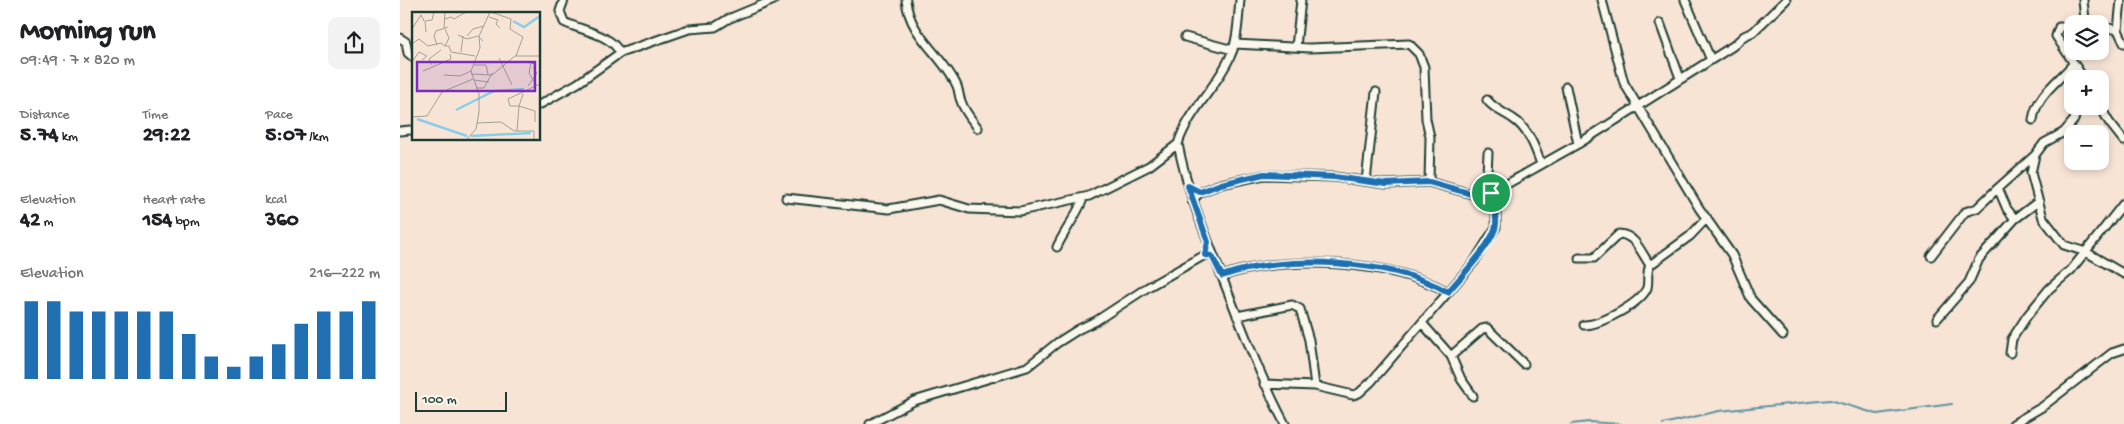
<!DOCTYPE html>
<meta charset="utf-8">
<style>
:root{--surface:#fff;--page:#f2f2f2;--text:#202124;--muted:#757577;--accent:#1f6fb2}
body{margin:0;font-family:"Gochi Hand",sans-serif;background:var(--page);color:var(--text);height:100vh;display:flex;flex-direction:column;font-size:19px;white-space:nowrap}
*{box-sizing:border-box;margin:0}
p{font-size:16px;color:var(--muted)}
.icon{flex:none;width:28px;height:28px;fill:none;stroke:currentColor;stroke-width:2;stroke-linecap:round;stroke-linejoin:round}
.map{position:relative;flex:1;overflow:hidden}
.panel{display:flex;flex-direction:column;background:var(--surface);width:400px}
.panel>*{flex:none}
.controls{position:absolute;left:1664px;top:15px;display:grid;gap:10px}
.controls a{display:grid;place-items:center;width:45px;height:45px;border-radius:10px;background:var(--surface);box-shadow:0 2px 8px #0003;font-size:25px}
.scale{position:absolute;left:15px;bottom:12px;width:92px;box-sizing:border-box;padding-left:5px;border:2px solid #1f3d34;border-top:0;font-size:14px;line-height:18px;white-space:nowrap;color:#1f3d34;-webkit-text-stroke:4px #fbf7ec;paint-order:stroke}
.pin{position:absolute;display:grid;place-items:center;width:42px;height:42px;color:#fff;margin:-21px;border:2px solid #fff;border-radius:50%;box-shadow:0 1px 5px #0007}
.round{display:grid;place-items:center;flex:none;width:52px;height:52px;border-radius:10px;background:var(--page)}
.summary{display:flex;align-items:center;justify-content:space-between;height:85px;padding:0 20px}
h1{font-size:28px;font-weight:700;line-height:38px}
.figures{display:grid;grid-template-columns:repeat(3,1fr);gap:8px;height:85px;padding:5px 20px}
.figures div{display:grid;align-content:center}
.figures b{font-size:21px;font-weight:700}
.figures small{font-size:14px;font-weight:400}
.figures p{font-size:14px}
.chart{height:140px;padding:10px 20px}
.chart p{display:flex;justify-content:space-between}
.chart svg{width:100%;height:90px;margin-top:5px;stroke:var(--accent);stroke-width:6}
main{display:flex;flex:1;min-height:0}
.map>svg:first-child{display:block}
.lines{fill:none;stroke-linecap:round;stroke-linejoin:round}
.stream{stroke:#5f93a2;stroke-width:2}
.minor-casing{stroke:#1f3d34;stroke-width:11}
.minor{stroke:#fbf7ec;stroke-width:7}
.route-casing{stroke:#fff;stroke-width:10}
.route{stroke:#1f6fb2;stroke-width:6}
.inset-river{fill:none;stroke:#8acdeb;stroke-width:2.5}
.inset-road{fill:none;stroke:#a1a195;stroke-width:1}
.view{fill:#7b2cbf;fill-opacity:0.15;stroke:#7b2cbf;stroke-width:2.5}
.inset-edge{fill:none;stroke:#1f3d34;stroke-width:2.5}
</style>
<main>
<section class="panel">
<div class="summary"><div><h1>Morning run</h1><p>09:49 · 7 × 820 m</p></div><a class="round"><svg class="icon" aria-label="share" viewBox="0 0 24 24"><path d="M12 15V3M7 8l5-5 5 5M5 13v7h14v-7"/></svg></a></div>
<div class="figures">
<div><p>Distance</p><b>5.74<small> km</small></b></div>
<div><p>Time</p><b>29:22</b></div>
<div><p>Pace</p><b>5:07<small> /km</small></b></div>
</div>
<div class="figures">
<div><p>Elevation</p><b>42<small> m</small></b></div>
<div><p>Heart rate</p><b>154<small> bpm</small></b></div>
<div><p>kcal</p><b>360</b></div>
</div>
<div class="chart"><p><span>Elevation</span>216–222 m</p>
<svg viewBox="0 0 160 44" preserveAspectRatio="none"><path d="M5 44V6M15 44V6M25 44V11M35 44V11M45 44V11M55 44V11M65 44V11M75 44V22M85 44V33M95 44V38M105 44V33M115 44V27M125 44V17M135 44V11M145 44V11M155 44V6"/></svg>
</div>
</section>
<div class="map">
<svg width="1724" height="424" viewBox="0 0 1724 424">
<rect width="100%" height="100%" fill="#f7e4d5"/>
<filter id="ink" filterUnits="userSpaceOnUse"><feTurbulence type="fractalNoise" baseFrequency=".02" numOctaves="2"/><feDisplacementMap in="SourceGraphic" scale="10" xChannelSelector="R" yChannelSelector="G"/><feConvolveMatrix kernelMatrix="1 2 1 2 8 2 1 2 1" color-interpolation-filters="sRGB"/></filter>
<g filter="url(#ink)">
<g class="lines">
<path class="stream" d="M1171 424 1189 422 1221 424
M1263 424 1319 411 1430 400 1477 414 1552 404"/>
<defs>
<path id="minor" d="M164 0 160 11 164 22C182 31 211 34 220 53
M506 0C509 36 543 55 557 86 559 91 559 97 561 101 564 111 571 119 578 128
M840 0C838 19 838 40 830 57 816 88 788 112 778 144 787 191 805 233 822 277 842 327 860 377 885 424
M1202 0 1224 83 1299 208 1332 255 1351 299 1383 335
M1285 0 1311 60
M1721 0 1718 30 1724 43
M1260 23 1280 78
M1683 24 1685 20 1683 0
M1700 26 1718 30
M1672 27H1659L1656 36 1684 79
M785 37 833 50
M0 38 6 42 8 53 14 58
M835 44 910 48 1009 44 1019 54 1024 67 1026 119 1030 137 1029 182
M896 47 901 0
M1166 87 1178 144
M1087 100C1094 109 1103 112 1112 118 1128 128 1135 147 1141 164
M139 105 178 83 220 53 289 29 315 27 328 19 374 0
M1678 106 1674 120 1664 132 1644 143 1635 155 1631 173 1643 218 1664 245 1686 252 1724 274
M1700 106 1709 122 1724 141
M1633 120C1636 95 1658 82 1673 64
M0 131 10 130
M1635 155 1598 188 1607 209 1615 219 1639 201
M966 181 976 92
M386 198 489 209 539 200 569 209 620 211 689 196 749 166 778 144
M792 201 800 192 821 184 864 175 934 177 986 184 1029 182 1072 194 1091 193 1178 144 1333 46 1344 36 1353 32 1386 0
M657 247C662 235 682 207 683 198
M1531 256 1565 212 1577 208 1598 188
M1179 258H1194L1219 234C1236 235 1241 253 1250 265
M822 276C884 254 990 260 1048 292
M837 316 892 305 900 309 909 340 915 386
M1537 319 1569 282 1579 259 1615 219
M1022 323 1051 356 1061 379 1073 396
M1184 325C1200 325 1240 304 1247 288 1249 281 1246 273 1250 265L1290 236 1307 218
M1610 353 1612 339 1627 316 1649 289 1671 270 1724 203
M1051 356 1082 329 1087 328 1124 364
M864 384 915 386 953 395 959 393 971 382 1074 262 1096 227V210L1087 173 1088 153
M470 424 514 401 627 367 657 343 679 329 696 321 748 287 805 255 813 256
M1613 424 1642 407 1712 353 1724 349"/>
</defs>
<use href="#minor" class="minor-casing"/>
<use href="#minor" class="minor"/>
</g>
</g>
<g class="lines" filter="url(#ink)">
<defs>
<path id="route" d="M864 174 934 177 986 184 1029 182 1072 194 1091 193C1094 204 1097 214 1096 224 1095 241 1060 278 1048 292 990 259 884 254 822 276L812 256 805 255 808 242 788 186 800 192 821 184Z"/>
</defs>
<use href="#route" class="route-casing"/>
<use href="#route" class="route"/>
</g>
<g transform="translate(12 12)">
<rect width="128" height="128" fill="#f7e4d5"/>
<path class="inset-river" d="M101 9 112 15 128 4M44 98 82 79 112 77M5 107 55 124M59 124 119 121"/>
<path class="inset-road" d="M79 0 99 7 98 17 111 25 104 44M77 5 86 8 84 12 88 16M33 7 39 5 42 7 54 0M32 16 33 0M0 17 9 3 12 9M33 17 37 26 33 34H37L39 40 63 44M14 20 13 9 20 8 22 0M46 23 55 27 66 24 71 29M55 24 61 17 72 14M0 32 7 27 16 34 29 31 33 34M25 33 22 24 24 19 36 15M49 40 51 24M87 46 100 73M0 50 7 40 15 44 10 48M123 52 119 51 117 61 124 73M20 53 17 47 29 38M62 53H74L76 62M11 59 39 47 38 42M59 62 80 63 103 44H128M32 63 48 64 59 59M62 68 77 70M116 74 125 61 121 55M64 76H72L80 61M111 82 107 94H98L96 87 128 72M0 105 15 104 30 80 61 67M65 111 89 110 102 119H122V127M105 119 107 94 123 99V110M55 127 64 117 67 100V82L59 59 68 36 67 24 78 0"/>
<path class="view" d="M5 50H123V79H5Z"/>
<rect width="128" height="128" class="inset-edge"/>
</g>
</svg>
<div class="controls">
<a><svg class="icon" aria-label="layers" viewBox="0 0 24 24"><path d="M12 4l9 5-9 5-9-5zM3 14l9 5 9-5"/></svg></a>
<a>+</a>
<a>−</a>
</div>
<div class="scale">100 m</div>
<div class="pin" style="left:1091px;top:193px;background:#1e9e55"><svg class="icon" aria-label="arrive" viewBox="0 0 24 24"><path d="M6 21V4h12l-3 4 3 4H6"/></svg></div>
</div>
</main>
